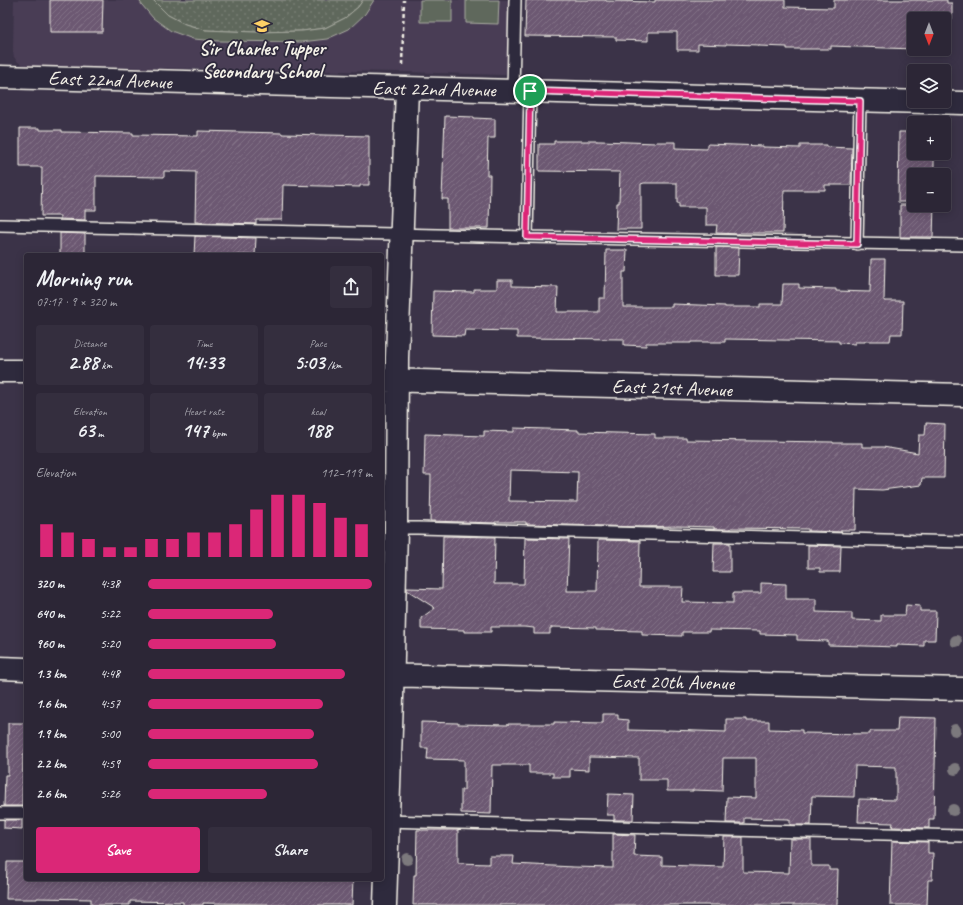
<!DOCTYPE html>
<meta charset="utf-8">
<style>
:root{--surface:#2c2636;--page:#342e3e;--text:#f1f3f6;--muted:#a6a5ad;--line:#484351;--accent:#db2777}
body{margin:0;font-family:Caveat,sans-serif;background:var(--page);color:var(--text);height:100vh;display:flex;flex-direction:column;font-size:15px;white-space:nowrap}
*{box-sizing:border-box;margin:0}
p{font-size:13px;color:var(--muted)}
.icon{flex:none;width:22px;height:22px;fill:none;stroke:currentColor;stroke-width:2;stroke-linecap:round;stroke-linejoin:round}
.map{position:relative;flex:1;overflow:hidden}
.details{position:absolute;left:24px;top:253px;width:360px;height:628px;display:flex;flex-direction:column;background:var(--surface);border-radius:4px;box-shadow:0 2px 10px #0003,0 0 0 1px var(--line)}
.details>*{flex:none}
.needle{width:26px;rotate:180deg}
.controls{position:absolute;left:907px;top:12px;display:grid;gap:8px}
.controls a{display:grid;place-items:center;width:44px;height:44px;border-radius:4px;background:var(--surface);box-shadow:0 2px 10px #0003,0 0 0 1px var(--line);font-size:20px}
.pin{position:absolute;display:grid;place-items:center;width:34px;height:34px;color:#fff;margin:-17px;border:2px solid #fff;border-radius:50%;box-shadow:0 1px 4px #0007}
.round{display:grid;place-items:center;flex:none;width:42px;height:42px;border-radius:4px;background:var(--page)}
.headline{display:flex;align-items:center;justify-content:space-between;height:68px;padding:0 12px}
h1{font-size:22px;font-weight:700;line-height:30px}
.figures{display:grid;grid-template-columns:repeat(3,1fr);gap:6px;height:68px;padding:4px 12px}
.figures div{display:grid;align-content:center;border-radius:4px;background:var(--page);text-align:center}
.figures b{font-size:20px;font-weight:700}
.figures small{font-size:11px;font-weight:400}
.figures p{font-size:11px}
.chart{height:112px;padding:8px 12px}
.chart p{display:flex;justify-content:space-between}
.chart svg{width:100%;height:72px;margin-top:4px;stroke:var(--accent);stroke-width:6}
.button{display:flex;gap:8px;margin-top:auto;padding:8px 12px}
.button a{flex:1;height:46px;border-radius:4px;background:var(--accent);color:#fff;font-size:16px;font-weight:700;line-height:46px;text-align:center}
.button a+a{background:var(--page);color:var(--text)}
ul{padding:0 12px;list-style:none;font-size:13px}
li{display:grid;grid-template-columns:64px 48px 1fr;align-items:center;height:30px}
li i{height:10px;border-radius:5px;background:var(--accent)}
.map>svg:first-child{display:block}
.built{fill:#4a3e55}
.grass{fill:url(#grass-dots);stroke:#aaaca2}
.garden{fill:#5f685c;stroke:#aaaca2}
.building{fill:url(#building-hatch);stroke:#f4f1e8;fill-rule:evenodd}
.lines{fill:none;stroke-linecap:round;stroke-linejoin:round}
.service-casing{stroke:#f4f1e8;stroke-width:14}
.minor-casing{stroke:#f4f1e8;stroke-width:25}
.path{stroke:#f4f1e8;stroke-width:2.5;stroke-dasharray:4 3;stroke-linecap:butt}
.service{stroke:#2f2a3d;stroke-width:11}
.minor{stroke:#2f2a3d;stroke-width:22}
.tree{fill:#7c797d}
.route-casing{stroke:#fff;stroke-width:8}
.route{stroke:#db2777;stroke-width:5}
.labels{text-anchor:middle;dominant-baseline:central;stroke-width:3.5;stroke-linejoin:round;paint-order:stroke}
.poi-label{font-size:20px;font-weight:bold;fill:#f4f1e8;stroke:#2f2a3d}
.street-label{font-size:20px;fill:#f4f1e8;stroke:#2f2a3d}
</style>
<div class="map">
<svg width="963" height="905" viewBox="0 0 963 905">
<defs>
<pattern id="grass-dots" width="8" height="8" patternUnits="userSpaceOnUse"><rect width="8" height="8" fill="#5f685c"/><path d="M2 2h.1M6 6h.1" fill="none" stroke="#777e73" stroke-width="1.8" stroke-linecap="round"/></pattern>
<pattern id="building-hatch" width="6" height="6" patternUnits="userSpaceOnUse"><rect width="6" height="6" fill="#6c5972"/><path d="M-1 1l2-2M0 6l6-6M5 7l2-2" fill="none" stroke="#827186"/></pattern>
</defs>
<rect width="100%" height="100%" fill="#3b3348"/>
<filter id="ink" filterUnits="userSpaceOnUse"><feTurbulence type="fractalNoise" baseFrequency=".025" numOctaves="2"/><feDisplacementMap in="SourceGraphic" scale="8" xChannelSelector="R" yChannelSelector="G"/><feConvolveMatrix kernelMatrix="1 2 1 2 8 2 1 2 1" color-interpolation-filters="sRGB"/></filter>
<g filter="url(#ink)">
<path class="built" d="M14 0H511L509 61 505 75 407 72 27 66 21 64 17 61 14 57 13 52Z"/>
<path class="grass" d="M153 0H363L358 7 345 18 325 28 302 31 255 32 205 30 185 24 168 15Z"/>
<path class="garden" d="M139 0H153L168 15 185 24 205 30 255 32 302 31 325 28 345 18 358 7 363 0H374L365 14 349 29 327 39 301 42 218 41 193 39 171 31 153 18 142 5Z
M420 0H452V22H420Z
M466 0H499L498 24 466 23Z"/>
<path class="building" d="M50 0H103L102 32H50Z
M526 0H606V1L655 2V0H785V7L834 8V0H947V3H952V19H914V49L831 46V49H787V47L759 46V45L726 44V45L698 44V50H677V32H648V41L616 40V37L525 36Z
M445 116 474 117V118L495 119V138H488L487 175H490L489 228H448V199H442Z
M20 128H40V130H62V132L133 133V135L198 136V131L282 133V134L369 136V185H360V187L283 185 282 220H256V224L195 222 196 172 164 171V177L96 176V210H85V220L60 219V216H41L42 167H20Z
M899 132H914V153H934V174L933 173 932 175H914V202H898Z
M554 141H601L656 143V142H675V148L707 149V144L763 146V147L800 148V145H826V147L852 148 851 185H825V190H784L783 233H739V234L716 233 717 225H706V207H679V203H677V183H644L641 184V229H616L617 203H619L620 172 539 171V144H554Z
M900 205H934L933 237H900Z
M60 233 85 234V255H60Z
M195 236 256 238 255 255H194Z
M716 247 739 248 738 275H716Z
M606 250H627L626 272H623V307H672V304L725 306V307H760V304H782L783 284H799V288L836 289V291L870 292 871 259H885L884 301H903L902 334H891L890 341H865V342H855V344L839 343V341L725 339V342H691V343H646V346L624 345V339L517 338V331L465 330 464 336 432 335 433 291 474 292V289H497V280H512V286L558 287 557 312H599V298H605Z
M926 423 945 424 944 478H922L921 485 882 490 856 489 855 530H841V532L808 531V529L731 528V529H714V527L678 526 640 527 526 524V522H495V523L430 521 431 475H424L425 434 484 436V431L514 432V428L578 430V432L655 434V438H686V440L833 442V443H862V447H883L918 453 919 435H925ZM510 470 578 472 577 502 509 501Z
M443 536 495 537 494 584H524L525 538 569 539 567 591H597L598 540 640 541 639 587H683L682 602 733 603V593H761V583L786 584V599H816V612L852 613V620L881 621V615H905L906 605 920 606V611H936L935 640H924V646L897 645V647L865 646 828 645V641L797 640V635L760 634V631L709 630V632H682V636L642 635V631L596 630V628L552 627V628H550V634H534V628L524 627H491V632H464V630L421 629V618L435 608 407 590V588L442 589Z
M714 543H730V572H713Z
M808 545 841 546 840 572H820V568H808Z
M603 714H618V719L628 720V730L668 731V730L726 732V719H746V721H769V729L802 730V733L870 734V731H897L898 717 936 718 934 819H929V828L892 827 893 823 858 822 859 799 896 800V767L855 766 854 797 812 796 811 825H790V820H789V819L744 818V823H726L727 797 756 798V758H723L722 791 693 790V791H667V780H639V758L589 757V770L570 769V777H553V773H529V765H492L491 814 461 813V790H464V760L427 759 428 748H421V722L458 723V724L508 725V724H554V722L603 723Z
M8 723H26V748H25V754H23L22 806H4L5 775H8Z
M608 794 634 795 633 820H614V815H607Z
M4 820H22V829L4 828Z
M417 830H458V863L489 864V856H514L513 864 574 867 613 868V834L635 835 634 856 662 857V865L723 867 724 837H743V872L789 873 790 839H811V866H829V870H838L837 905H413L414 875H416Z
M892 841 928 842V853H933L932 880H928L927 905H890Z
M7 862H26V879H353L352 905H268V904L203 903V905H183V902L130 901V905H91V899L37 898V899H6Z"/>
<g class="lines">
<defs>
<path id="service" d="M513 91 515 0
M0 225 527 237 963 245
M527 237 530 91
M857 244 860 101
M396 528H418L963 542
M0 813H26
M385 821 963 836"/>
<path id="minor" d="M0 77 963 103
M0 371H26
M382 380 963 395
M0 668 26 669
M382 675 963 689
M385 905 392 698 396 528 397 358 407 89"/>
</defs>
<use href="#service" class="service-casing"/>
<use href="#minor" class="minor-casing"/>
<path class="path" d="M402 65 404 0"/>
<use href="#service" class="service"/>
<use href="#minor" class="minor"/>
</g>
<g class="tree">
<circle cx="956" cy="641" r="6"/>
<circle cx="955" cy="730" r="6"/>
<circle cx="955" cy="769" r="6"/>
<circle cx="953" cy="810" r="6"/>
<circle cx="407" cy="859" r="6"/>
</g>
</g>
<g class="lines" filter="url(#ink)">
<defs>
<path id="route" d="M530 91 860 101 857 244 527 237Z"/>
</defs>
<use href="#route" class="route-casing"/>
<use href="#route" class="route"/>
</g>
<defs>
<symbol id="school-bare" viewBox="-9 -9 18 18"><path d="M0-5L7-2L0 1L-7-2ZM-4 1L0 2.5L4 1V4Q0 6-4 4Z" fill="#ffd166" stroke="#2f2a3d" stroke-width="2.5" paint-order="stroke"/></symbol>
</defs>
<g fill-rule="evenodd">
<use href="#school-bare" x="251" y="15" width="22" height="22"/>
</g>
<g class="labels">
<g class="poi-label">
<text x="262" y="48">Sir Charles Tupper<tspan x="262" dy="23">Secondary School</tspan></text>
</g>
<g class="street-label">
<text transform="translate(110 80) rotate(2)">East 22nd Avenue</text>
<text transform="translate(434 89) rotate(1)">East 22nd Avenue</text>
<text transform="translate(672 388) rotate(2)">East 21st Avenue</text>
<text transform="translate(673 682) rotate(1)">East 20th Avenue</text>
</g>
</g>
</svg>
<div class="controls">
<a><svg class="needle" viewBox="-14 -14 28 28"><path d="M0-13l5 13h-10z" fill="#e53935"/><path d="M0 13l5-13h-10z" fill="#a6a5ad"/></svg></a>
<a><svg class="icon" aria-label="layers" viewBox="0 0 24 24"><path d="M12 4l9 5-9 5-9-5zM3 14l9 5 9-5"/></svg></a>
<a>+</a>
<a>−</a>
</div>
<div class="pin" style="left:530px;top:91px;background:#1e9e55"><svg class="icon" aria-label="arrive" viewBox="0 0 24 24"><path d="M6 21V4h12l-3 4 3 4H6"/></svg></div>
<section class="details">
<div class="headline"><div><h1>Morning run</h1><p>07:17 · 9 × 320 m</p></div><a class="round"><svg class="icon" aria-label="share" viewBox="0 0 24 24"><path d="M12 15V3M7 8l5-5 5 5M5 13v7h14v-7"/></svg></a></div>
<div class="figures">
<div><p>Distance</p><b>2.88<small> km</small></b></div>
<div><p>Time</p><b>14:33</b></div>
<div><p>Pace</p><b>5:03<small> /km</small></b></div>
</div>
<div class="figures">
<div><p>Elevation</p><b>63<small> m</small></b></div>
<div><p>Heart rate</p><b>147<small> bpm</small></b></div>
<div><p>kcal</p><b>188</b></div>
</div>
<div class="chart"><p><span>Elevation</span>112–119 m</p>
<svg viewBox="0 0 160 44" preserveAspectRatio="none"><path d="M5 44V24M15 44V29M25 44V33M35 44V38M45 44V38M55 44V33M65 44V33M75 44V29M85 44V29M95 44V24M105 44V15M115 44V6M125 44V6M135 44V11M145 44V20M155 44V24"/></svg>
</div>
<ul>
<li><b>320 m</b>4:38<i style="width:100%"></i></li>
<li><b>640 m</b>5:22<i style="width:56%"></i></li>
<li><b>960 m</b>5:20<i style="width:57%"></i></li>
<li><b>1.3 km</b>4:48<i style="width:88%"></i></li>
<li><b>1.6 km</b>4:57<i style="width:78%"></i></li>
<li><b>1.9 km</b>5:00<i style="width:74%"></i></li>
<li><b>2.2 km</b>4:59<i style="width:76%"></i></li>
<li><b>2.6 km</b>5:26<i style="width:53%"></i></li>
</ul>
<div class="button"><a>Save</a><a>Share</a></div>
</section>
</div>
